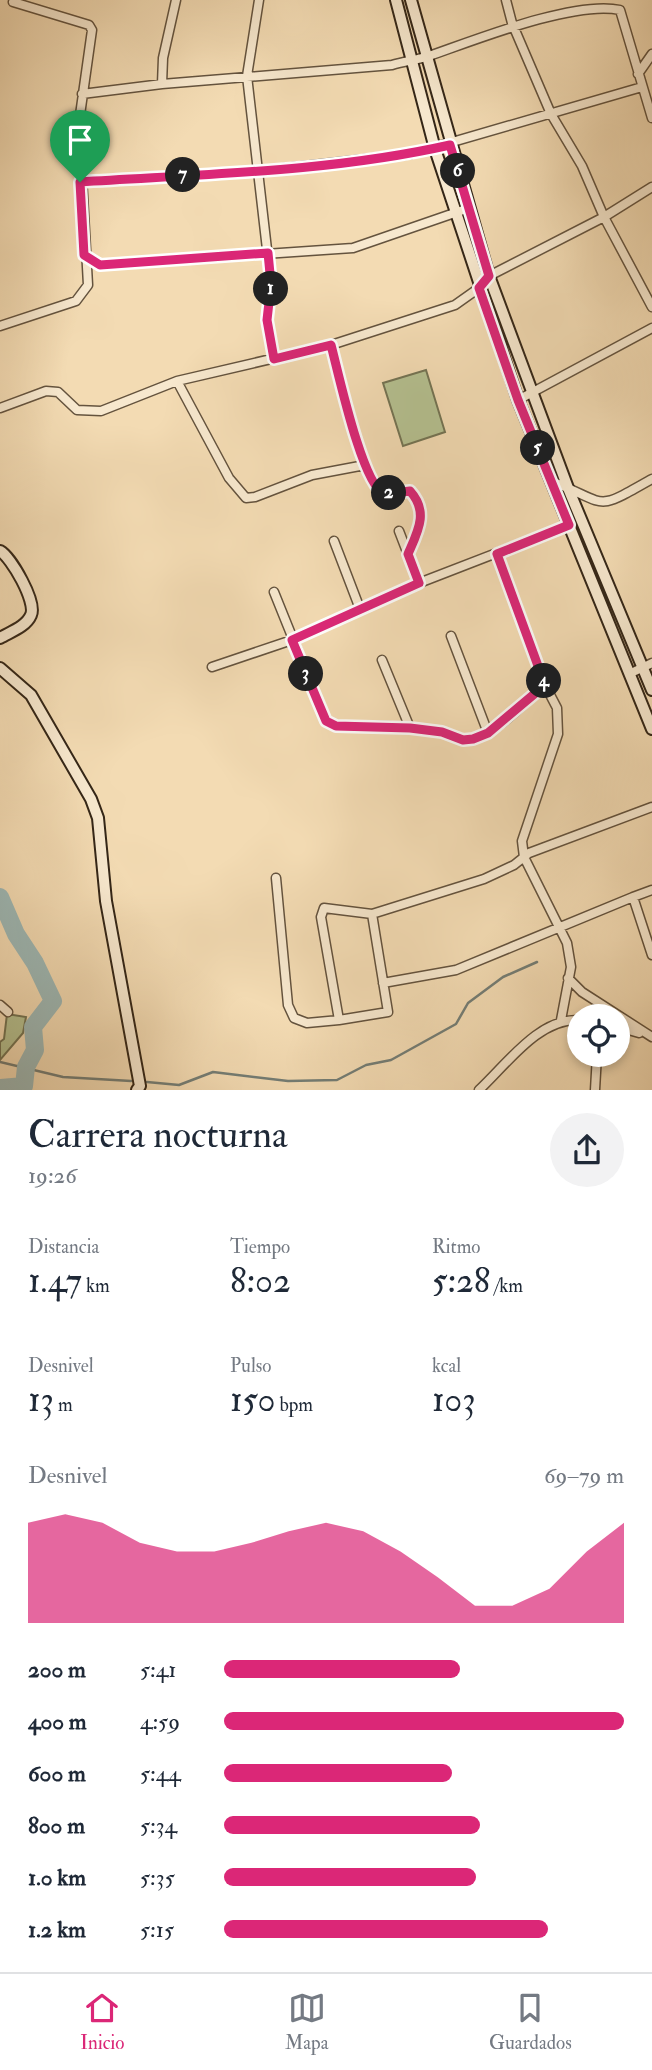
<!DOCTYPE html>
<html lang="es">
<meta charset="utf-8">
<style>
:root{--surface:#fff;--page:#f2f2f3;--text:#1f2937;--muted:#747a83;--line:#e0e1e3;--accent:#db2777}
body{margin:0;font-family:"IM FELL Double Pica",serif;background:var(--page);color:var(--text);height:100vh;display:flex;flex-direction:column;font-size:26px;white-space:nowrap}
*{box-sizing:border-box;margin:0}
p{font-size:23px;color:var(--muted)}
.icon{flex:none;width:38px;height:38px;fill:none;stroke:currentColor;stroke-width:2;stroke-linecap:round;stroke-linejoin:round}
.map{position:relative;height:1090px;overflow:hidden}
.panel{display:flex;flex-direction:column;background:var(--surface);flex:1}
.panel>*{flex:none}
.controls{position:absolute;left:567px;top:1004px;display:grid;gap:14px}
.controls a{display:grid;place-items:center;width:63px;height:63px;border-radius:50%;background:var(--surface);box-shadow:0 4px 10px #0003;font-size:35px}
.pin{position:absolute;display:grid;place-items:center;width:60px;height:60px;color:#fff;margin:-72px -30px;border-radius:50% 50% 50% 0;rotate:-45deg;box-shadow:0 0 7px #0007}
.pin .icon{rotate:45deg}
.km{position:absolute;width:35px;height:35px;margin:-18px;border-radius:50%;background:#222;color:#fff;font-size:19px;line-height:35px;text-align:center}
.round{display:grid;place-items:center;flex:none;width:74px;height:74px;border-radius:37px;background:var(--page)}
.summary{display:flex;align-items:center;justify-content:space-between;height:119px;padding:0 28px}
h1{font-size:38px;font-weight:600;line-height:52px}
.figures{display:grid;grid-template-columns:repeat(3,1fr);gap:10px;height:119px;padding:7px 28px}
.figures div{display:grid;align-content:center}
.figures b{font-size:35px;font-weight:600}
.figures small{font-size:19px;font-weight:400}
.figures p{font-size:19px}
.chart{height:196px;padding:14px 28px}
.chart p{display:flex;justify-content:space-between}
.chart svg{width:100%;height:126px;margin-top:7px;fill:var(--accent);opacity:.7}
ul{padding:0 28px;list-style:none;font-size:23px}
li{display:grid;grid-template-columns:112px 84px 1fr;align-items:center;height:52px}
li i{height:18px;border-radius:9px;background:var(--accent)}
.menu{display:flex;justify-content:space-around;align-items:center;height:98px;border-top:2px solid var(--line);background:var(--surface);font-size:19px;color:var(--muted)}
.menu a{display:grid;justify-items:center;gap:4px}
.menu .selected{color:var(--accent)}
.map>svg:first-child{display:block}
.green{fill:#b5c191;stroke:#747454;stroke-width:2}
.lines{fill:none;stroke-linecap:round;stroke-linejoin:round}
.stream{stroke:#747e76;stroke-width:2.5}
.river{stroke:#9eb9b6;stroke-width:18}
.street-casing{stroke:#64533e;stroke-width:11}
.secondary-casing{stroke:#342617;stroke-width:14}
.street{stroke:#f7e8ce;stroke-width:8}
.secondary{stroke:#f7e8ce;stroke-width:10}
.route-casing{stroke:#fff;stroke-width:14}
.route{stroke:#db2777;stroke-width:9}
</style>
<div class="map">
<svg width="652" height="1090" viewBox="0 0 652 1090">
<rect width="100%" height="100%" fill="#f3dbb3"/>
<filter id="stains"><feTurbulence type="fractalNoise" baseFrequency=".00286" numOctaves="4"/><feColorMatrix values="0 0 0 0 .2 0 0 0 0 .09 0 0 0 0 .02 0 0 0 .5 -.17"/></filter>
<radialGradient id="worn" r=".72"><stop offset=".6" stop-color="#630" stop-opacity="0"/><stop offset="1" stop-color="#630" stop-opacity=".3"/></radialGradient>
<path class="green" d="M426 370 445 432 403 446 383 383Z
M7 1014 26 1017 23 1033 0 1060V1042L4 1039Z"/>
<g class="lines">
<path class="stream" d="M0 1062 63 1077 131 1081
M147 1082 179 1085 213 1072 288 1081 337 1080 366 1065 391 1060 456 1024 468 1003 503 977 537 962"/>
<path class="river" d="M0 897 16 934 35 963 53 1001 33 1027 35 1050 26 1067 24 1086 0 1088"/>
<defs>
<path id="street" d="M259 0 247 76 271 284 267 320 274 359
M506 0 512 23 551 114 582 166 604 217 652 307
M638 74 652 54
M162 84 163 58 176 0
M82 94 162 84 392 65C404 61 418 60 429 56 475 40 575 0 620 10L652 118
M80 182 260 171 411 154 642 87
M84 255 100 265 353 248 469 208
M0 326 76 301 88 285 79 122 92 30 89 25 13 2
M331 345C338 371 362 484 384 494L409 491C429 511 418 532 408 554
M177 381 229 478 246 498 255 497 312 475 365 465
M518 400 652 328
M0 408 46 391 58 392 77 410 101 411 177 381 331 345 455 305 479 288 489 276 604 217 652 187
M551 481C610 504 592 513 652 479
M399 531 419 583
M334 541 360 609
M274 592 326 721 336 726C371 726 406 725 439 732 453 734 462 742 476 738 501 729 524 703 545 685L497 554
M451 636 488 733
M382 660 410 728
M212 667 292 640 419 583 569 525
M631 673 652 663
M545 685 557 708 558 734 522 841 524 857 567 943 571 967 561 1020
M276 878 288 1005 294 1018 307 1023 339 1020 321 917 324 908 372 914 484 879 514 865 529 853 652 807
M633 897 652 890
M568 978 582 992 652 1037
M383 983 456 970 633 897 652 955
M0 1005 8 1012
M339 1020 388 1012 372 914
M618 1027 639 1033
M479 1090C507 1064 539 1018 579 1020
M595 1090 597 1055"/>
<path id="secondary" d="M396 0 435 149 518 400 652 729
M411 0 489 276 568 488 652 690
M0 551C11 557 37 602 31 615 26 627 10 632 0 638
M0 668 31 695 91 799 98 818 106 901 140 1086 137 1090"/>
</defs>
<use href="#street" class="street-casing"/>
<use href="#secondary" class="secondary-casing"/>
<use href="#street" class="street"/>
<use href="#secondary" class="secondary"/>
</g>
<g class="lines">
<defs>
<path id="route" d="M450 145 489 276 479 288 518 400 569 525 497 554 545 685 488 733 473 739 463 740 442 732 410 728 336 726 326 721 292 640 419 583 408 554C418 531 429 512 410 491L384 494C362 484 338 371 331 345L274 359 267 320 271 284 268 253 100 265 84 255 80 182C204 174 330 172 450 145Z"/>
</defs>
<use href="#route" class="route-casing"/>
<use href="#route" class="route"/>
</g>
<rect width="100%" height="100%" filter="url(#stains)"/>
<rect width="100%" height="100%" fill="url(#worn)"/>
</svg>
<div class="controls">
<a><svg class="icon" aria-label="locate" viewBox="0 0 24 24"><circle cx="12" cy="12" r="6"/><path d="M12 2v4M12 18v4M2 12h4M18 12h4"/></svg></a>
</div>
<div class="pin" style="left:80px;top:182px;background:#1e9e55"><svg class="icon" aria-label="arrive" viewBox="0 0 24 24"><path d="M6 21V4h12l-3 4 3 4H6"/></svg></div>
<b class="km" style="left:271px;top:289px">1</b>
<b class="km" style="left:389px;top:493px">2</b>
<b class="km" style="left:306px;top:674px">3</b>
<b class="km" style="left:544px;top:681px">4</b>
<b class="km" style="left:538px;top:448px">5</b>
<b class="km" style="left:458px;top:171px">6</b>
<b class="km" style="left:183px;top:175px">7</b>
</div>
<section class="panel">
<div class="summary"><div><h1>Carrera nocturna</h1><p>19:26</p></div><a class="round"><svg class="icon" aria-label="share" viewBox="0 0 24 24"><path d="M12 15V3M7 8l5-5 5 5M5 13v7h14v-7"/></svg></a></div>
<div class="figures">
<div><p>Distancia</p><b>1.47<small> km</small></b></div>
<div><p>Tiempo</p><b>8:02</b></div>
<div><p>Ritmo</p><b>5:28<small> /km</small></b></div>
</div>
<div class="figures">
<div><p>Desnivel</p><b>13<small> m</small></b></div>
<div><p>Pulso</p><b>150<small> bpm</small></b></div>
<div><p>kcal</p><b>103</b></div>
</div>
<div class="chart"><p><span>Desnivel</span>69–79 m</p>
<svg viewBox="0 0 160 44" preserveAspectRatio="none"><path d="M0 44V9L10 6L20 9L30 16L40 19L50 19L60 16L70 12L80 9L90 12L100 19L110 28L120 38L130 38L140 32L150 19L160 9V44z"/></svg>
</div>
<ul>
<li><b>200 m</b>5:41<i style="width:59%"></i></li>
<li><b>400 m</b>4:59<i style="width:100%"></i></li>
<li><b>600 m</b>5:44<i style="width:57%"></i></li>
<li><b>800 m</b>5:34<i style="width:64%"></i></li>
<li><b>1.0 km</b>5:35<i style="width:63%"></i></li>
<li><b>1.2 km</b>5:15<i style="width:81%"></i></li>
</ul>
</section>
<nav class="menu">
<a class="selected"><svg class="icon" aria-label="home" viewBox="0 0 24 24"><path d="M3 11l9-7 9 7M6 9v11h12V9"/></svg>Inicio</a>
<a><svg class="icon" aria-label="map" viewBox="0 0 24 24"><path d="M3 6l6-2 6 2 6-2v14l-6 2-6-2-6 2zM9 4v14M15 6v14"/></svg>Mapa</a>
<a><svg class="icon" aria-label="saved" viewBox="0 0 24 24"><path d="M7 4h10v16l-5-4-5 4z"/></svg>Guardados</a>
</nav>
